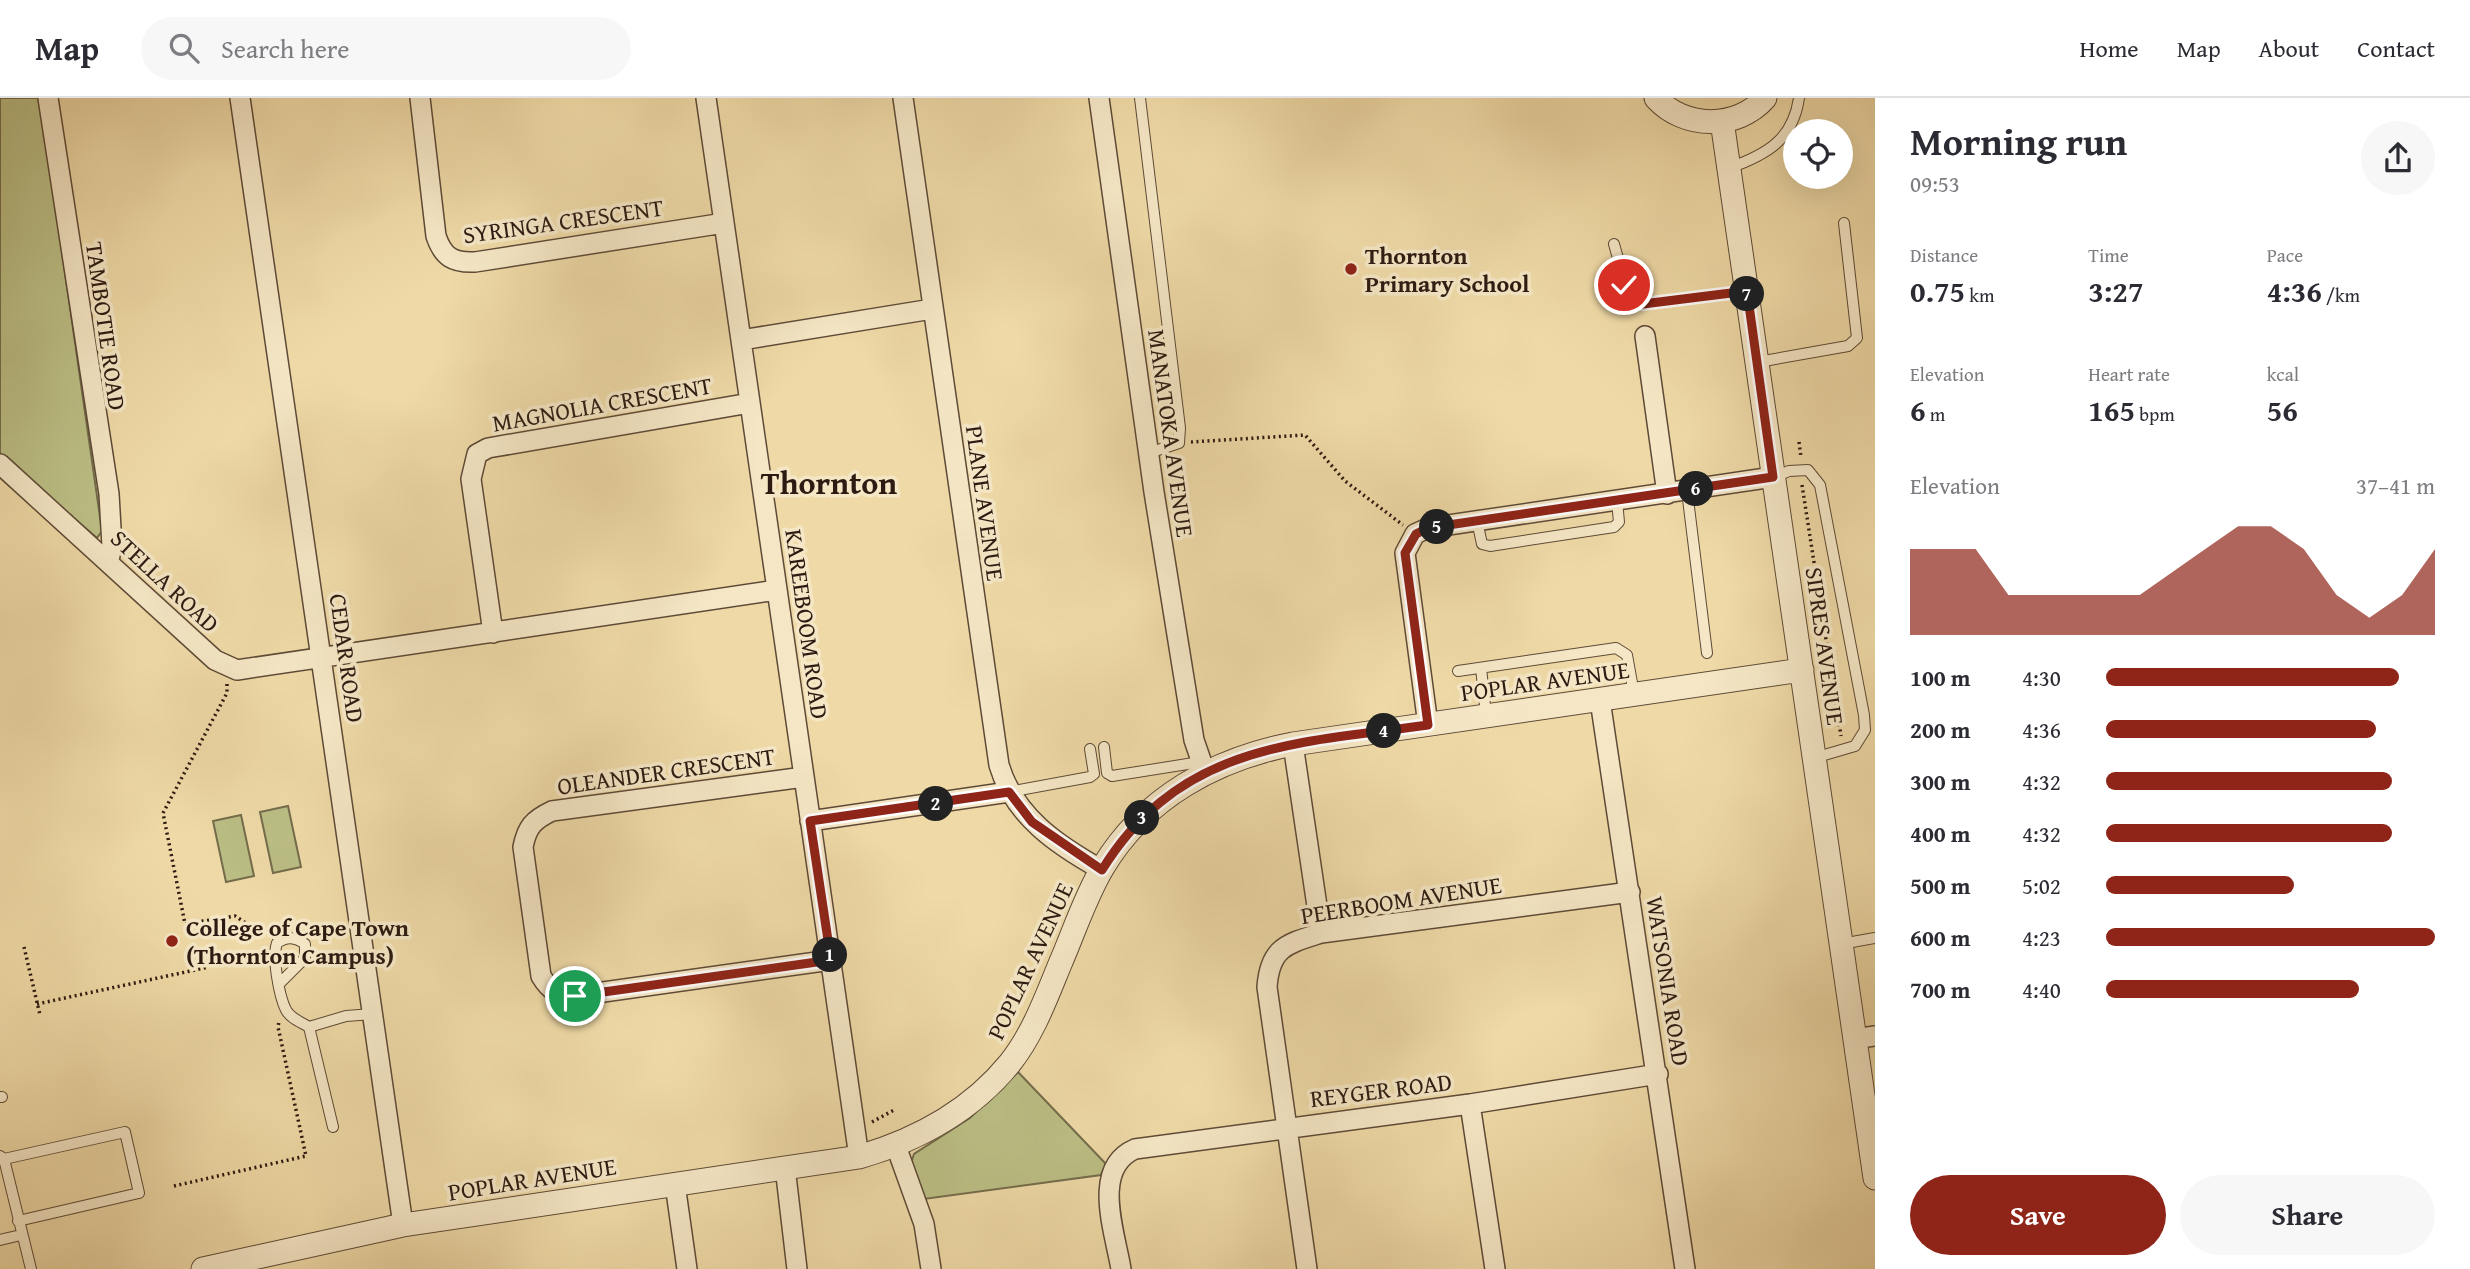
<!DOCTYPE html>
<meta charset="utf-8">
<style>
:root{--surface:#fff;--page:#f7f7f7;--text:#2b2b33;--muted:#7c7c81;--line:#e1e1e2;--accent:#8f2418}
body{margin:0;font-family:"Gentium Book Plus",serif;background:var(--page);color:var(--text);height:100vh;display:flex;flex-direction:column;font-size:26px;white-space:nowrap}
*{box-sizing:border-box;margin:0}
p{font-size:23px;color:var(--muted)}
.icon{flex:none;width:38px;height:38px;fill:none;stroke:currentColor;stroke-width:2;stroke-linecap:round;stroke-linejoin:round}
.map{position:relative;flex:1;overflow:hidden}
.details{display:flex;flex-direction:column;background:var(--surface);width:595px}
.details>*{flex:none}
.controls{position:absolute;left:1783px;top:21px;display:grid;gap:14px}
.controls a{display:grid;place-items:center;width:70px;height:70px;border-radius:50%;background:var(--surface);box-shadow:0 7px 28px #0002;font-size:35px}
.pin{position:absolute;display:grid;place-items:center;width:60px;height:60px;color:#fff;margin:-30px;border:4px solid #fff;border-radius:50%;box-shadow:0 2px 7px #0007}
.km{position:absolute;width:35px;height:35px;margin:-18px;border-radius:50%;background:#222;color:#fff;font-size:19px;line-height:35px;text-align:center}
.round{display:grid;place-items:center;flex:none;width:74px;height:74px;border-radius:37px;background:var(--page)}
.head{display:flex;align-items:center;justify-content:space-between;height:119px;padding:0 35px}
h1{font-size:38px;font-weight:700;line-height:52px}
.figures{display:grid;grid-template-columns:repeat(3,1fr);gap:10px;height:119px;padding:7px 35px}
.figures div{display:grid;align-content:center}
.figures b{font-size:30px;font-weight:700}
.figures small{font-size:19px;font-weight:400}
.figures p{font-size:19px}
.chart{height:196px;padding:14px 35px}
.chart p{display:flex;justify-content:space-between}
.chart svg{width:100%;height:126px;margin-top:7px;fill:var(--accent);opacity:.7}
.primary-button{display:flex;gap:14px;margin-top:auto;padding:14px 35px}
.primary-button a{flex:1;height:80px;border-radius:42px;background:var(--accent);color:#fff;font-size:28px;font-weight:700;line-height:80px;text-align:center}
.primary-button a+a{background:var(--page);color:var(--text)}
ul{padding:0 35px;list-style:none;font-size:23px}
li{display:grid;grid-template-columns:112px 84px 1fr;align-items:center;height:52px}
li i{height:18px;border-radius:9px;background:var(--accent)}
header{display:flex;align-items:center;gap:42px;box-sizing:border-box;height:98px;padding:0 35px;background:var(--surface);border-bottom:2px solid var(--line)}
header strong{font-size:33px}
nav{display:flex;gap:38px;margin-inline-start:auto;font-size:24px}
.search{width:490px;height:63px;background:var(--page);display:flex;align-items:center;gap:18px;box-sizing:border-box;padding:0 24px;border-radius:38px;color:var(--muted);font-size:26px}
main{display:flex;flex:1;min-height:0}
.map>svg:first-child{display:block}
.green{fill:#bbbf85;stroke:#746c4c;stroke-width:2}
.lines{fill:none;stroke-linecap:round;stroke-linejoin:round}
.service-casing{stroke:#5e4a37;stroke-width:12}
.minor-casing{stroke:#5e4a37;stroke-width:22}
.tertiary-casing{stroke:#5e4a37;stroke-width:25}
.path{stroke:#2d1a12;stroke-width:3.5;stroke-dasharray:2 3.5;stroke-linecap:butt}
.service{stroke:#f5e7c6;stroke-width:10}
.minor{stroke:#f5e7c6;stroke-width:19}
.tertiary{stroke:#f5e7c6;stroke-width:23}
.route-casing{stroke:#fff;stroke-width:14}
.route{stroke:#8f2418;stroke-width:9}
.poi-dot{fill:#8f2418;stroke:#f5e7c6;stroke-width:2.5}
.labels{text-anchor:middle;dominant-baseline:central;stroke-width:7;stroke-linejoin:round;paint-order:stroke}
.street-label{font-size:24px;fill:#2d1a12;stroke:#f5e7c6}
.poi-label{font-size:24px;font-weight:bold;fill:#2d1a12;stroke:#f5e7c6;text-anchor:start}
.district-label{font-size:32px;font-weight:bold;fill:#2d1a12;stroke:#f5e7c6}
</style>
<header>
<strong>Map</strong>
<div class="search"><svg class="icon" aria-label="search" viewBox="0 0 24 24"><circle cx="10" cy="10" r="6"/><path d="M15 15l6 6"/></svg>Search here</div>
<nav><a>Home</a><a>Map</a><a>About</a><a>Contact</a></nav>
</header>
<main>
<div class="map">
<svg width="1875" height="1171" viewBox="0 0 1875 1171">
<rect width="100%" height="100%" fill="#efdaa7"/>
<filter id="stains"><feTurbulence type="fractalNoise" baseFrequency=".00286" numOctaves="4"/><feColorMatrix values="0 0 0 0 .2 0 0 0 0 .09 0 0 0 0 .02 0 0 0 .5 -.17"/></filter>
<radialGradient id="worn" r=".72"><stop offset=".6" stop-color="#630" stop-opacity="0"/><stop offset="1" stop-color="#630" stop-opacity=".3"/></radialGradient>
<path class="green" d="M0 0H40L102 433 97 440 0 357Z
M288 708 301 769 273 775 260 714Z
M241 717 254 778 226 784 213 723Z
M1018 974 1106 1066 1101 1077 924 1101 911 1065 914 1056 970 1020Z"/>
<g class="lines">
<defs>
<path id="service" d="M1140 0 1180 330 1179 345 1149 355
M1729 70C1766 57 1793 42 1799 0
M1614 146 1628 196 1643 206 1745 193
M1758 264 1848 248 1857 240 1844 125
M1774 379 1789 373 1808 372 1820 387 1864 617 1865 632 1855 648 1814 660
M1687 393 1707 555
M1477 423 1482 446 1490 448 1614 429 1619 424 1617 403
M1481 570 1486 617
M1458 573 1616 550 1627 557 1634 596
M1104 649 1107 675 1112 678 1200 664
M1009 694 1090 679 1094 676 1090 651
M1841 846 1875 840
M280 885 305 860V846C295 839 287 838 277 845 272 859 279 898 286 912 291 921 301 924 309 929
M0 999H2
M333 1029 309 929 346 918 373 916
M0 1058 4 1061 31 1171
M4 1061 125 1034 139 1095 18 1123
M0 1142 21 1137"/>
<path id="minor" d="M48 0 109 396 112 448 109 462
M240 0 403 1127
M420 0 436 138C443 159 453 165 475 164L724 125
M706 0 859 1059
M903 0 999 667C1014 718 1057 747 1102 772
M1099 0 1154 394 1194 642 1205 674
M1645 238 1667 396
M741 242 932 211
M0 366 215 562 237 572 777 492
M493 535 471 381 477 356 488 350 750 305
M1600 602 1685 1171
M1428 627 1405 455 1415 436 1428 430 1773 379
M1293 646 1321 835
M804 679 552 713C533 722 527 729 523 749L541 878C550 893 558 897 575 898L831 862
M810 723 1009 694
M1854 941 1875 938
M1470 1006 1495 1171
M896 1048 924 1126 931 1171
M785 1069 797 1171
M675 1086 687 1171
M1121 1171C1115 1134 1091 1070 1135 1051L1470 1006 1658 976
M1307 1171 1267 889C1270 849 1287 846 1321 835L1630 794"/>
<path id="tertiary" d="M1656 0C1684 31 1737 32 1765 0
M1722 23 1875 1080
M203 1171 403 1127 859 1059C917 1042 971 1013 1010 965 1033 936 1046 900 1060 866 1074 834 1085 799 1103 769 1145 699 1216 661 1293 646L1802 572"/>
</defs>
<use href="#service" class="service-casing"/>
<use href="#minor" class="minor-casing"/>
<use href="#tertiary" class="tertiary-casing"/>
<path class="path" d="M1191 344 1305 337 1345 383 1403 427
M1799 344 1801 359
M1802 387 1841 638
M227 586V595L163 715 185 826 235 818 266 838
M24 849 40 917
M37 906 209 869
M872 1024 894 1012
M174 1088 306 1058 278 929 279 923"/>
<use href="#service" class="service"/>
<use href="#minor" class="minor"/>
<use href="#tertiary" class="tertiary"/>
</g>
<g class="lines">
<defs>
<path id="route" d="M575 898 831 862 810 723 1009 694 1032 724 1102 772C1180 646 1296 645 1428 627L1405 455 1416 436 1428 430 1773 379 1747 193 1643 206 1634 203 1624 187"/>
</defs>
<use href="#route" class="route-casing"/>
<use href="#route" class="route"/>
</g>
<g class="poi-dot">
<circle cx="1351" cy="171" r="7"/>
<circle cx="172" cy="843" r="7"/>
</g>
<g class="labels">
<g class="street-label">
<text transform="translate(563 123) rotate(-8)">SYRINGA CRESCENT</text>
<text transform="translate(106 228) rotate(82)">TAMBOTIE ROAD</text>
<text transform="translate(602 306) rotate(-10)">MAGNOLIA CRESCENT</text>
<text transform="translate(1171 335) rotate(82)">MANATOKA AVENUE</text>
<text transform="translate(985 405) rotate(82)">PLANE AVENUE</text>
<text transform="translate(165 483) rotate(43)">STELLA ROAD</text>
<text transform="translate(807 526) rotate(82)">KAREEBOOM ROAD</text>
<text transform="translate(1825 548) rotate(82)">SIPRES AVENUE</text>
<text transform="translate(347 560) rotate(82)">CEDAR ROAD</text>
<text transform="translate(1545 583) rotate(-8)">POPLAR AVENUE</text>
<text transform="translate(666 673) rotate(-8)">OLEANDER CRESCENT</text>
<text transform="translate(1401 802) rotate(-9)">PEERBOOM AVENUE</text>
<text transform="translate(1030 863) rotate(-65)">POPLAR AVENUE</text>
<text transform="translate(1668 883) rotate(81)">WATSONIA ROAD</text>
<text transform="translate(1381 992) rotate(-7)">REYGER ROAD</text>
<text transform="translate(532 1081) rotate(-9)">POPLAR AVENUE</text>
</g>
<g class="poi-label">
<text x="1365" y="157">Thornton<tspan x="1365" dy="28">Primary School</tspan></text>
<text x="186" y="829">College of Cape Town<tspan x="186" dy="28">(Thornton Campus)</tspan></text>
</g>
<g class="district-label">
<text x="829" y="384">Thornton</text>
</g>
</g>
<rect width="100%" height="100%" filter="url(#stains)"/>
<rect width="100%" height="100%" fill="url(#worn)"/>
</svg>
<div class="controls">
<a><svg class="icon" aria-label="locate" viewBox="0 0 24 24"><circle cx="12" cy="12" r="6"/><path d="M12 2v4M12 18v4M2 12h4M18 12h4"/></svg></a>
</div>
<div class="pin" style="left:575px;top:898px;background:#1e9e55"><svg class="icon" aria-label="arrive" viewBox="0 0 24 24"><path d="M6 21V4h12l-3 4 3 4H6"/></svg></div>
<div class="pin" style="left:1624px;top:187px;background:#d93025"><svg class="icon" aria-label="check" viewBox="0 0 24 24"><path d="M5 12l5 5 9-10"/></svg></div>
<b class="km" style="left:830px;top:857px">1</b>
<b class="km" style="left:936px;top:706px">2</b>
<b class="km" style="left:1142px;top:720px">3</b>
<b class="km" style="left:1384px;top:633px">4</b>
<b class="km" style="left:1437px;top:429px">5</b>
<b class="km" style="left:1696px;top:391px">6</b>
<b class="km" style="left:1747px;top:196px">7</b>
</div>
<section class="details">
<div class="head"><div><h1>Morning run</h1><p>09:53</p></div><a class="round"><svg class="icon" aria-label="share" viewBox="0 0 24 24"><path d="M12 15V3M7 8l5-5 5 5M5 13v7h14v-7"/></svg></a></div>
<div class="figures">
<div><p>Distance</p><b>0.75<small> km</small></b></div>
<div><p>Time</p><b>3:27</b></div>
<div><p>Pace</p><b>4:36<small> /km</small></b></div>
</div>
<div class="figures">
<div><p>Elevation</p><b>6<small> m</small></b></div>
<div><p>Heart rate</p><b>165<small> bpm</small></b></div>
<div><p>kcal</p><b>56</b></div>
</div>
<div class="chart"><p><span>Elevation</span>37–41 m</p>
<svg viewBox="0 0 160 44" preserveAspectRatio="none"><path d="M0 44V14L10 14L20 14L30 30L40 30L50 30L60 30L70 30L80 22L90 14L100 6L110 6L120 14L130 30L140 38L150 30L160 14V44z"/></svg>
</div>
<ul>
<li><b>100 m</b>4:30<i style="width:89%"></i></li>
<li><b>200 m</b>4:36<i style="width:82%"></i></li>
<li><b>300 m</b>4:32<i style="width:87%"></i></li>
<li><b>400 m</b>4:32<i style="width:87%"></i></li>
<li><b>500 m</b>5:02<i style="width:57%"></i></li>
<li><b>600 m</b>4:23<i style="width:100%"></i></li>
<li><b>700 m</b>4:40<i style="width:77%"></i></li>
</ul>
<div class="primary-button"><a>Save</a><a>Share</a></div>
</section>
</main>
